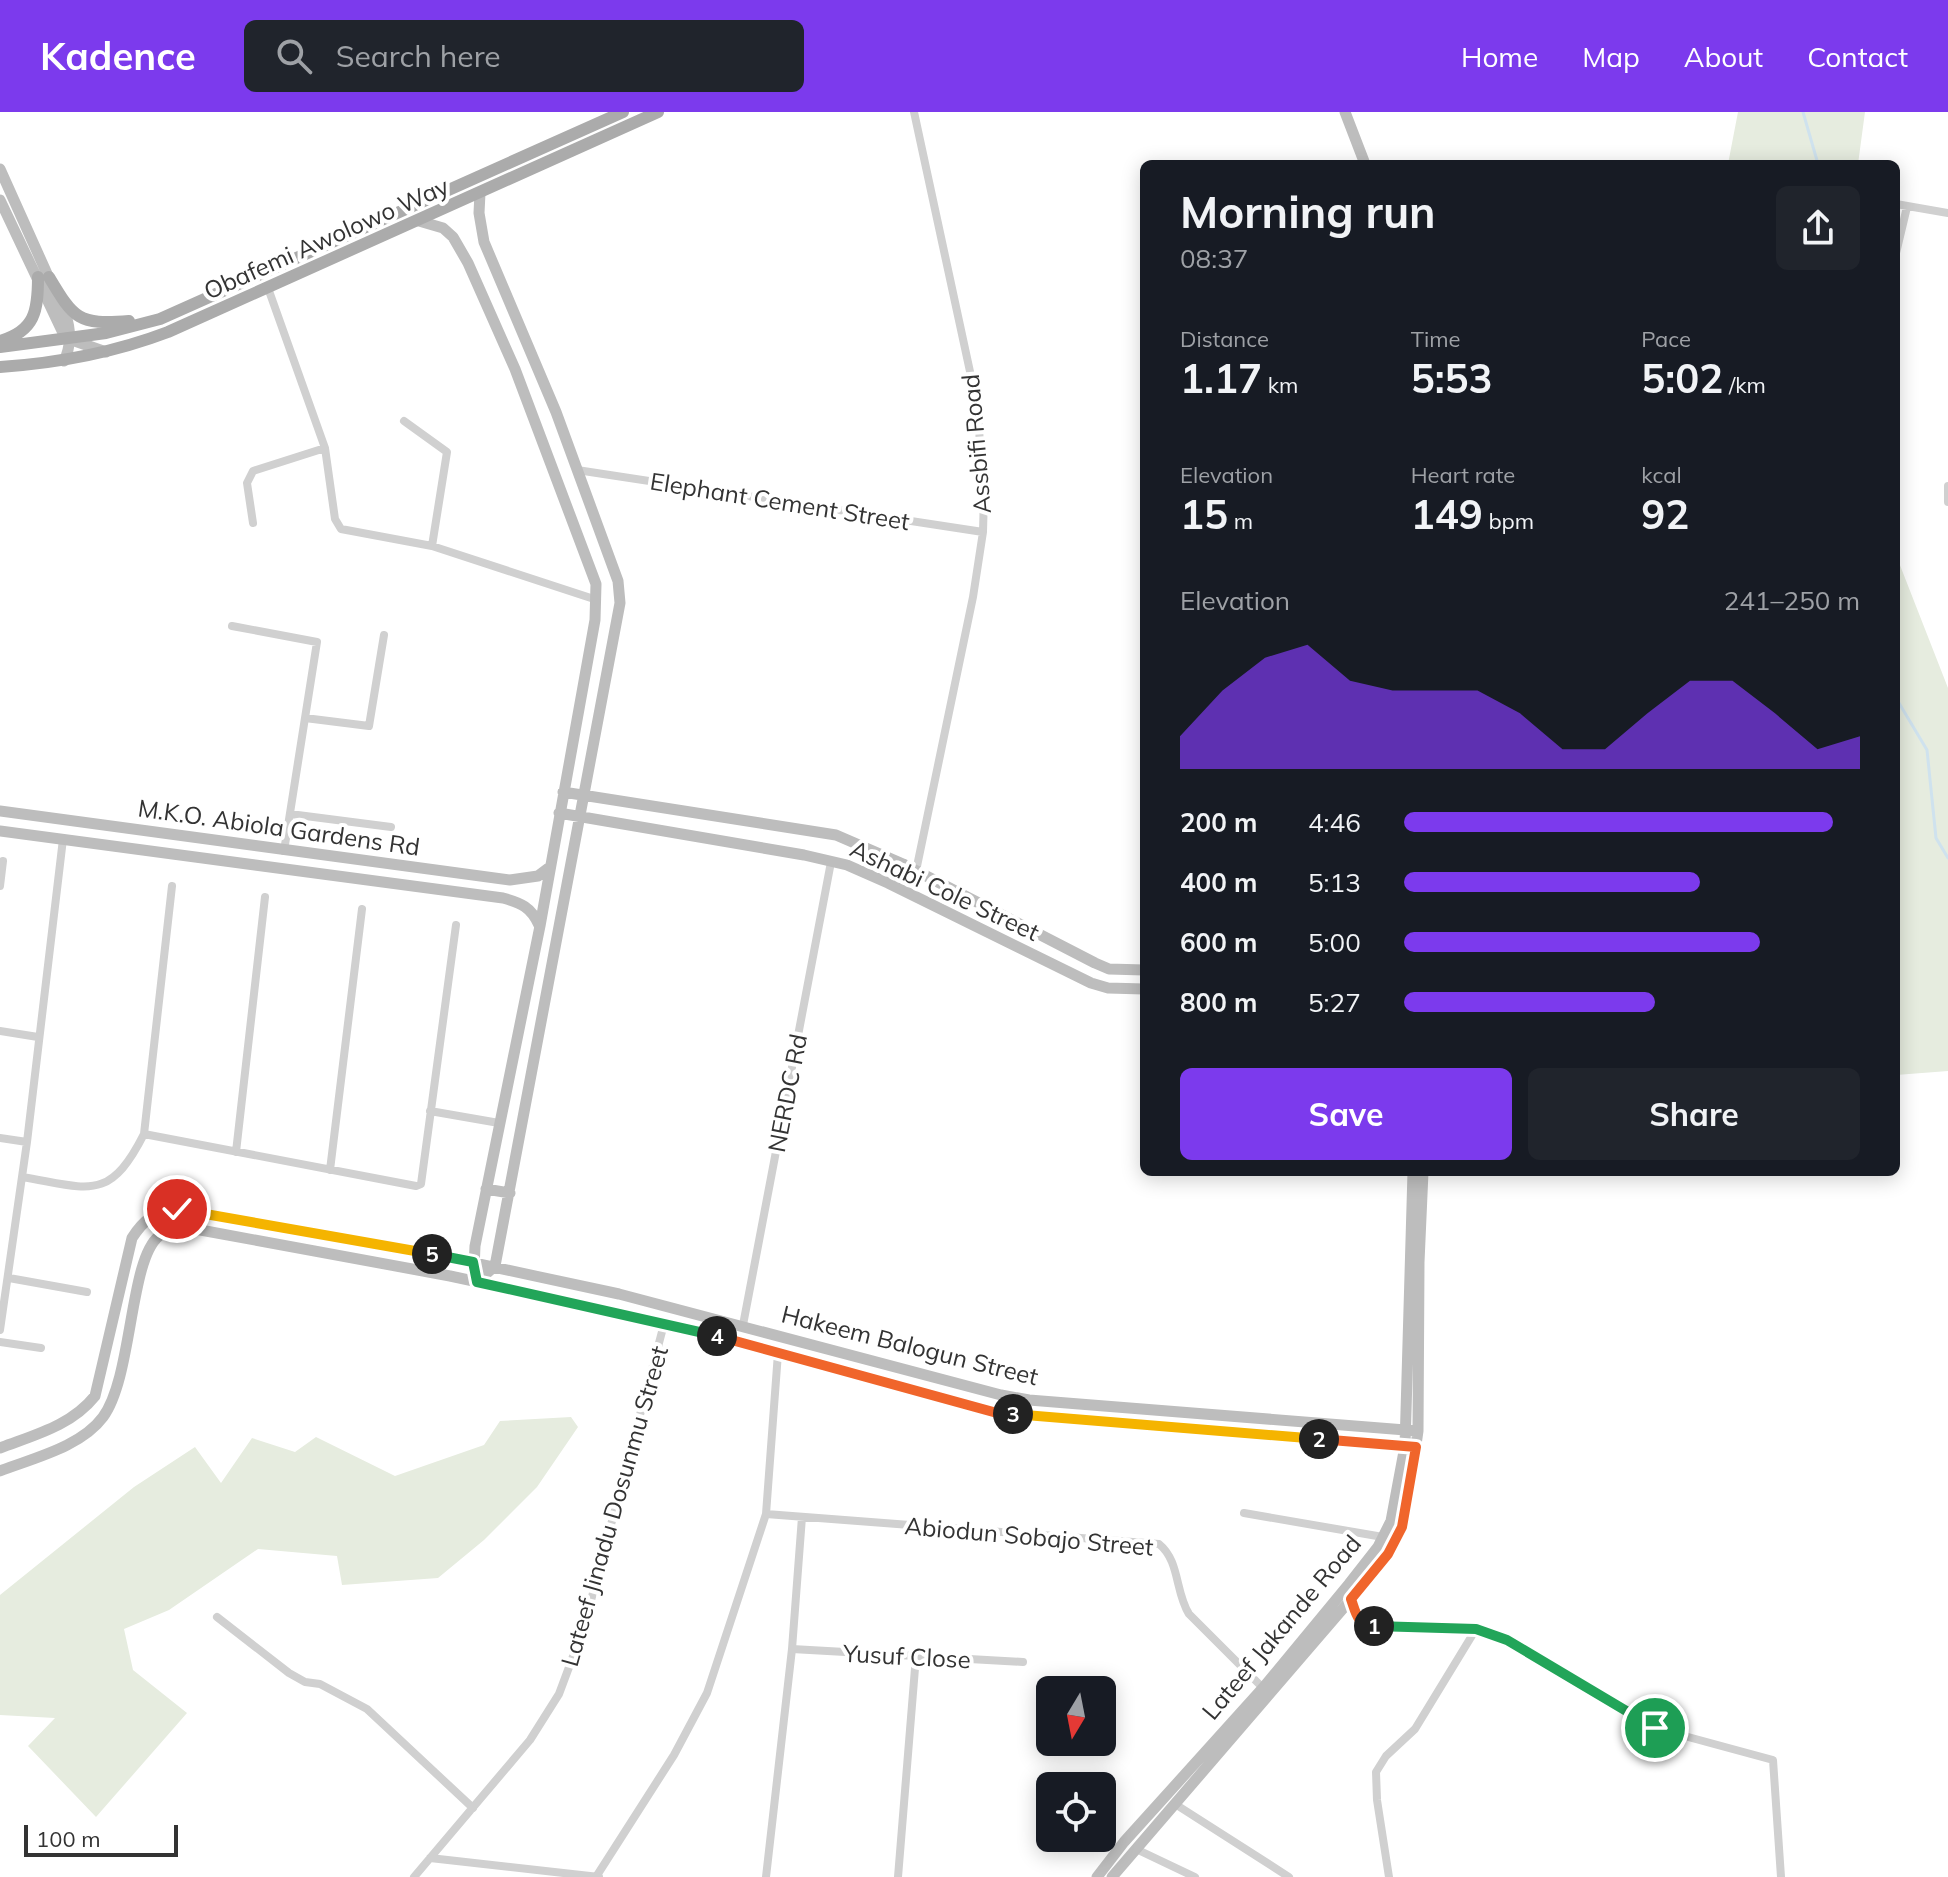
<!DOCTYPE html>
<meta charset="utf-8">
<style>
:root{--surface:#171b24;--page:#20242c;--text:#f1f3f6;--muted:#9ea1a6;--accent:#7c3aed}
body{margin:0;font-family:Mulish,sans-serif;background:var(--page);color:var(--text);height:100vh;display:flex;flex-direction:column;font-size:30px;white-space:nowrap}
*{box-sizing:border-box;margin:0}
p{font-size:26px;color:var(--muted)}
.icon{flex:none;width:44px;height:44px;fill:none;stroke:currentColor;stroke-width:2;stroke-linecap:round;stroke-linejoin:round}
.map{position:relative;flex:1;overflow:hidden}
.sheet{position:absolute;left:1140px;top:48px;width:760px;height:1016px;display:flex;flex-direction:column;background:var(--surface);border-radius:12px;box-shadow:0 4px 20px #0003}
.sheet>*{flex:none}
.needle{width:52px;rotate:190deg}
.buttons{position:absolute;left:1036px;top:1564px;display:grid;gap:16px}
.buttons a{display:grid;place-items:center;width:80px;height:80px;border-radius:12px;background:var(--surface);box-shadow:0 4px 20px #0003;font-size:40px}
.scale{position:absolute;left:24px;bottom:20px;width:154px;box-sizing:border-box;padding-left:8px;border:4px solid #333;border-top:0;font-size:22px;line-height:28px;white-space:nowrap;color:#333;-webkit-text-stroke:6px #fff;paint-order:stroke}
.pin{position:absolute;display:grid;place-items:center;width:68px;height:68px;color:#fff;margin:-34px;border:4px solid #fff;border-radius:50%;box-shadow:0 2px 8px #0007}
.km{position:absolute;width:40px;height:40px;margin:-20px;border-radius:50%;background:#222;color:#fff;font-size:22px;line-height:40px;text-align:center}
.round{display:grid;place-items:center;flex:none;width:84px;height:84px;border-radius:12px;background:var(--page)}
.summary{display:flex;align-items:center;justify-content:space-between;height:136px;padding:0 40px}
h1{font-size:44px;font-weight:700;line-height:60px}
.metrics{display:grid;grid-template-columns:repeat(3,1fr);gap:12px;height:136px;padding:8px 40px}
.metrics div{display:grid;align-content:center}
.metrics b{font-size:40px;font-weight:700}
.metrics small{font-size:22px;font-weight:400}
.metrics p{font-size:22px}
.chart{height:224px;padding:16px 40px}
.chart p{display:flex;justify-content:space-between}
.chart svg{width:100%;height:144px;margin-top:8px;fill:var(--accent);opacity:.7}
.cta{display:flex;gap:16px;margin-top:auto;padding:16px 40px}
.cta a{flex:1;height:92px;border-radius:12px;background:var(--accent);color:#fff;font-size:32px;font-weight:700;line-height:92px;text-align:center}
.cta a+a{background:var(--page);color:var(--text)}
ul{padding:0 40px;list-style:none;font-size:26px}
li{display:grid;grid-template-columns:128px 96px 1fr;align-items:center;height:60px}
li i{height:20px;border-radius:10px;background:var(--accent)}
header{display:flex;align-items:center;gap:48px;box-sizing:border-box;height:112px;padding:0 40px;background:var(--accent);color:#fff}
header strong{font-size:38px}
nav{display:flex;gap:44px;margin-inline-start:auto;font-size:28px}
.search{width:560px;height:72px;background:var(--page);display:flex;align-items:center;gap:20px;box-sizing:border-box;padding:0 28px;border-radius:12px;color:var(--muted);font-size:30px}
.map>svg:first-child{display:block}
.green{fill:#e6ecdf}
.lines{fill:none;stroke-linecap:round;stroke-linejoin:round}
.stream{stroke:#cfe2ee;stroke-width:3}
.street{stroke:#d0d0d0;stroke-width:8}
.secondary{stroke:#bdbdbd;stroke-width:11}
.primary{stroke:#ababab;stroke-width:12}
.split-1-casing{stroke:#fff;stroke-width:16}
.split-2-casing{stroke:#fff;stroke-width:16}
.split-3-casing{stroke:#fff;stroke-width:16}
.split-4-casing{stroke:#fff;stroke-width:16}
.split-5-casing{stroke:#fff;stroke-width:16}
.split-6-casing{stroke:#fff;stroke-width:16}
.split-1{stroke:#22a559;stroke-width:10}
.split-2{stroke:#f0652b;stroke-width:10}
.split-3{stroke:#f5b400;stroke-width:10}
.split-4{stroke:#f0652b;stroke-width:10}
.split-5{stroke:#22a559;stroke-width:10}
.split-6{stroke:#f5b400;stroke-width:10}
.labels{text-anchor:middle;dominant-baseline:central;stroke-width:8;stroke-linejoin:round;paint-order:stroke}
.street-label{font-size:24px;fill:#333;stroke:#fff}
</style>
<header>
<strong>Kadence</strong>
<div class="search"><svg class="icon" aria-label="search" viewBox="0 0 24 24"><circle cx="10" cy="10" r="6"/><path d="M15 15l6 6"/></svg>Search here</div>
<nav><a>Home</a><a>Map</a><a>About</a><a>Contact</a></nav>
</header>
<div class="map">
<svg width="1948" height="1765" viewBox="0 0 1948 1765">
<rect width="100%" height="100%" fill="#fff"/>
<path class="green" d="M1738 0H1865L1858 52H1728Z
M1896 443 1948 576V959L1896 963Z
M571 1305 578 1315 537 1375 484 1428 438 1466 342 1473 337 1444 258 1437 169 1498 124 1517 133 1558 187 1601 96 1705 28 1634 55 1606 0 1603V1483L134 1375 195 1335 221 1371 252 1326 295 1340 316 1325 395 1364 484 1333 500 1309Z"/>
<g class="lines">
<path class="stream" d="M1803 0 1818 52
M1896 586 1927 638 1936 726 1948 746"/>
<path class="street" d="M914 0 977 292 984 382 983 420 973 485 916 759
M1896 92 1948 101
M1896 141 1907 95
M268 176 325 336 335 407 341 417 432 434 597 488
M404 309 447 340 432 434
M577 358 983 420
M1948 374V390
M253 411 247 371 253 359 325 336
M232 514 317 530 284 739
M305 606 369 614 384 523
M290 702 391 715
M0 774 3 749
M0 919 38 925
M430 999 499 1011
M144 1022 416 1074 421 1072 456 813
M0 1026 27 1030
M236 1040 265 785
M330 1058 362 797
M22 1065C89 1076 109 1091 144 1022L172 774
M9 1166 87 1180
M743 1213 831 750
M0 1218 27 1030 63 727
M0 1230 41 1236
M1244 1401 1383 1425
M766 1402 1159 1432C1180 1449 1175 1480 1189 1502L1263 1576
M1351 1487 1358 1507 1362 1512 1476 1517 1507 1528 1655 1616 1773 1648 1781 1765
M217 1505 289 1561 305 1570 320 1572 367 1597 473 1696
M792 1537 1023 1550
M1175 1692 1289 1765
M1136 1737 1195 1765
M430 1746 599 1765
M414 1765 530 1628 559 1582 584 1515 664 1212
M596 1765 674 1643 707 1581 766 1402 778 1241
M766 1765 792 1537 802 1405
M898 1765 916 1544
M1389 1765 1377 1688 1376 1660 1386 1644 1415 1617 1476 1517"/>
<path class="secondary" d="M1345 0 1365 52
M0 57 66 204C71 218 71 235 64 249
M0 88 63 221 69 227 106 240
M419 109 443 116 453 125 468 151 515 257 596 472 595 508 540 814 475 1134 474 1157
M563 680 836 723 903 752 1095 851 1109 857 1144 858
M0 699 510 768 538 764 550 755
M559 701 804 743 847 753 888 771 1091 871 1108 876 1144 877
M0 719 503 786C521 791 531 795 539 813
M486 1077 510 1081
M477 1170 495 1154 620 491 618 469 556 300 484 130 479 101 480 81
M0 1336C34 1323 71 1314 95 1284L132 1126C145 1106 154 1101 177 1097L423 1140 619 1182 1001 1283 1029 1288 1418 1319
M0 1359C33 1346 81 1335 103 1305 133 1264 129 1148 159 1124 169 1115 182 1116 195 1117L450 1164 608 1198 719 1225 997 1301 1416 1335
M1097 1765 1124 1730 1263 1576 1349 1472 1378 1435 1391 1409 1405 1334 1413 1060
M1112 1765 1371 1464C1386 1445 1399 1425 1406 1402L1418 1319 1419 1150 1423 1060"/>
<path class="primary" d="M49 165C74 207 78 213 129 209
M0 229C35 219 38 199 38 165
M0 235 106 221 160 207 623 0
M0 255C59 251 113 241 168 220L658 0"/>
</g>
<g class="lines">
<defs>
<path id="split-1" d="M1374 1514 1476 1517 1507 1528 1655 1616"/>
<path id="split-2" d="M1319 1327 1416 1335 1402 1415 1388 1442 1351 1487C1356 1501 1357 1513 1374 1514"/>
<path id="split-3" d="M1013 1302 1319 1327"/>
<path id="split-4" d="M717 1224 997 1301 1013 1302"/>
<path id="split-5" d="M432 1142 473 1150 477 1170 717 1224"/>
<path id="split-6" d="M177 1097 432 1142"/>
</defs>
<use href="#split-1" class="split-1-casing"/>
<use href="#split-2" class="split-2-casing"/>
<use href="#split-3" class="split-3-casing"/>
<use href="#split-4" class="split-4-casing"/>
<use href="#split-5" class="split-5-casing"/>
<use href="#split-6" class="split-6-casing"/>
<use href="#split-1" class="split-1"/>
<use href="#split-2" class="split-2"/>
<use href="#split-3" class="split-3"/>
<use href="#split-4" class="split-4"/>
<use href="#split-5" class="split-5"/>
<use href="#split-6" class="split-6"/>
</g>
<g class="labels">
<g class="street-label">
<text transform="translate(326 126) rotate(-24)">Obafemi Awolowo Way</text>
<text transform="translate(976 332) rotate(-95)">Assbifi Road</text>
<text transform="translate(780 389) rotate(9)">Elephant Cement Street</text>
<text transform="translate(279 715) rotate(8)">M.K.O. Abiola Gardens Rd</text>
<text transform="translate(945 778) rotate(25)">Ashabi Cole Street</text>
<text transform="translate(787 981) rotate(-79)">NERDC Rd</text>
<text transform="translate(910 1233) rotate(14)">Hakeem Balogun Street</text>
<text transform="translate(614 1394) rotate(-74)">Lateef Jinadu Dosunmu Street</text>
<text transform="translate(1029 1424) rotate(5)">Abiodun Sobajo Street</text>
<text transform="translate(1281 1515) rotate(-50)">Lateef Jakande Road</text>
<text transform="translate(907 1544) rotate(3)">Yusuf Close</text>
</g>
</g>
</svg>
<div class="buttons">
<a><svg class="needle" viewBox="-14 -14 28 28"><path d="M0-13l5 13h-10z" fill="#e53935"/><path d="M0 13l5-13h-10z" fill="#9ea1a6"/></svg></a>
<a><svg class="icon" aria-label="locate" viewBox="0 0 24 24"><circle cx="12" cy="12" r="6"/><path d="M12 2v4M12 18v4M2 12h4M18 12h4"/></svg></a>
</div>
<div class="scale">100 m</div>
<div class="pin" style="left:1655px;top:1616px;background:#1e9e55"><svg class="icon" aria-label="arrive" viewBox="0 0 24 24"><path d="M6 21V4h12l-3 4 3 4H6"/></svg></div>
<div class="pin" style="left:177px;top:1097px;background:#d93025"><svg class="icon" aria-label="check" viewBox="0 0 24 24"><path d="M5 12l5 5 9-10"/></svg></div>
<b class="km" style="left:1374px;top:1514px">1</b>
<b class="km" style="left:1319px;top:1327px">2</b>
<b class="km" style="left:1013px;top:1302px">3</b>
<b class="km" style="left:717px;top:1224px">4</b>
<b class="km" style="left:432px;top:1142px">5</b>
<section class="sheet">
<div class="summary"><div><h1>Morning run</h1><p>08:37</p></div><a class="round"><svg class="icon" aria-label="share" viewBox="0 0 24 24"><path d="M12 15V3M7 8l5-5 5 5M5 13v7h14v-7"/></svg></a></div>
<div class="metrics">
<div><p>Distance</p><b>1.17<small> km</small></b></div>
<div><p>Time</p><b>5:53</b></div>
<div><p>Pace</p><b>5:02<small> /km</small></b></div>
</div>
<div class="metrics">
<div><p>Elevation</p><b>15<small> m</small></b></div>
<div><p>Heart rate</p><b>149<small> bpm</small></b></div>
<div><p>kcal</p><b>92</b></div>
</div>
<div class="chart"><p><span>Elevation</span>241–250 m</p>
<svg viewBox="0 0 160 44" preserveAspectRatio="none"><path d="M0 44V34L10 20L20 10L30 6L40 17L50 20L60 20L70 20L80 27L90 38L100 38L110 27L120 17L130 17L140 27L150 38L160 34V44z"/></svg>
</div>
<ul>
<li><b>200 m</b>4:46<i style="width:94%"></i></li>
<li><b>400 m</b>5:13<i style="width:65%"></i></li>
<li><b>600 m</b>5:00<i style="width:78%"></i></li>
<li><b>800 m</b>5:27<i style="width:55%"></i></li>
</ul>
<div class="cta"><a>Save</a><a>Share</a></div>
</section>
</div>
